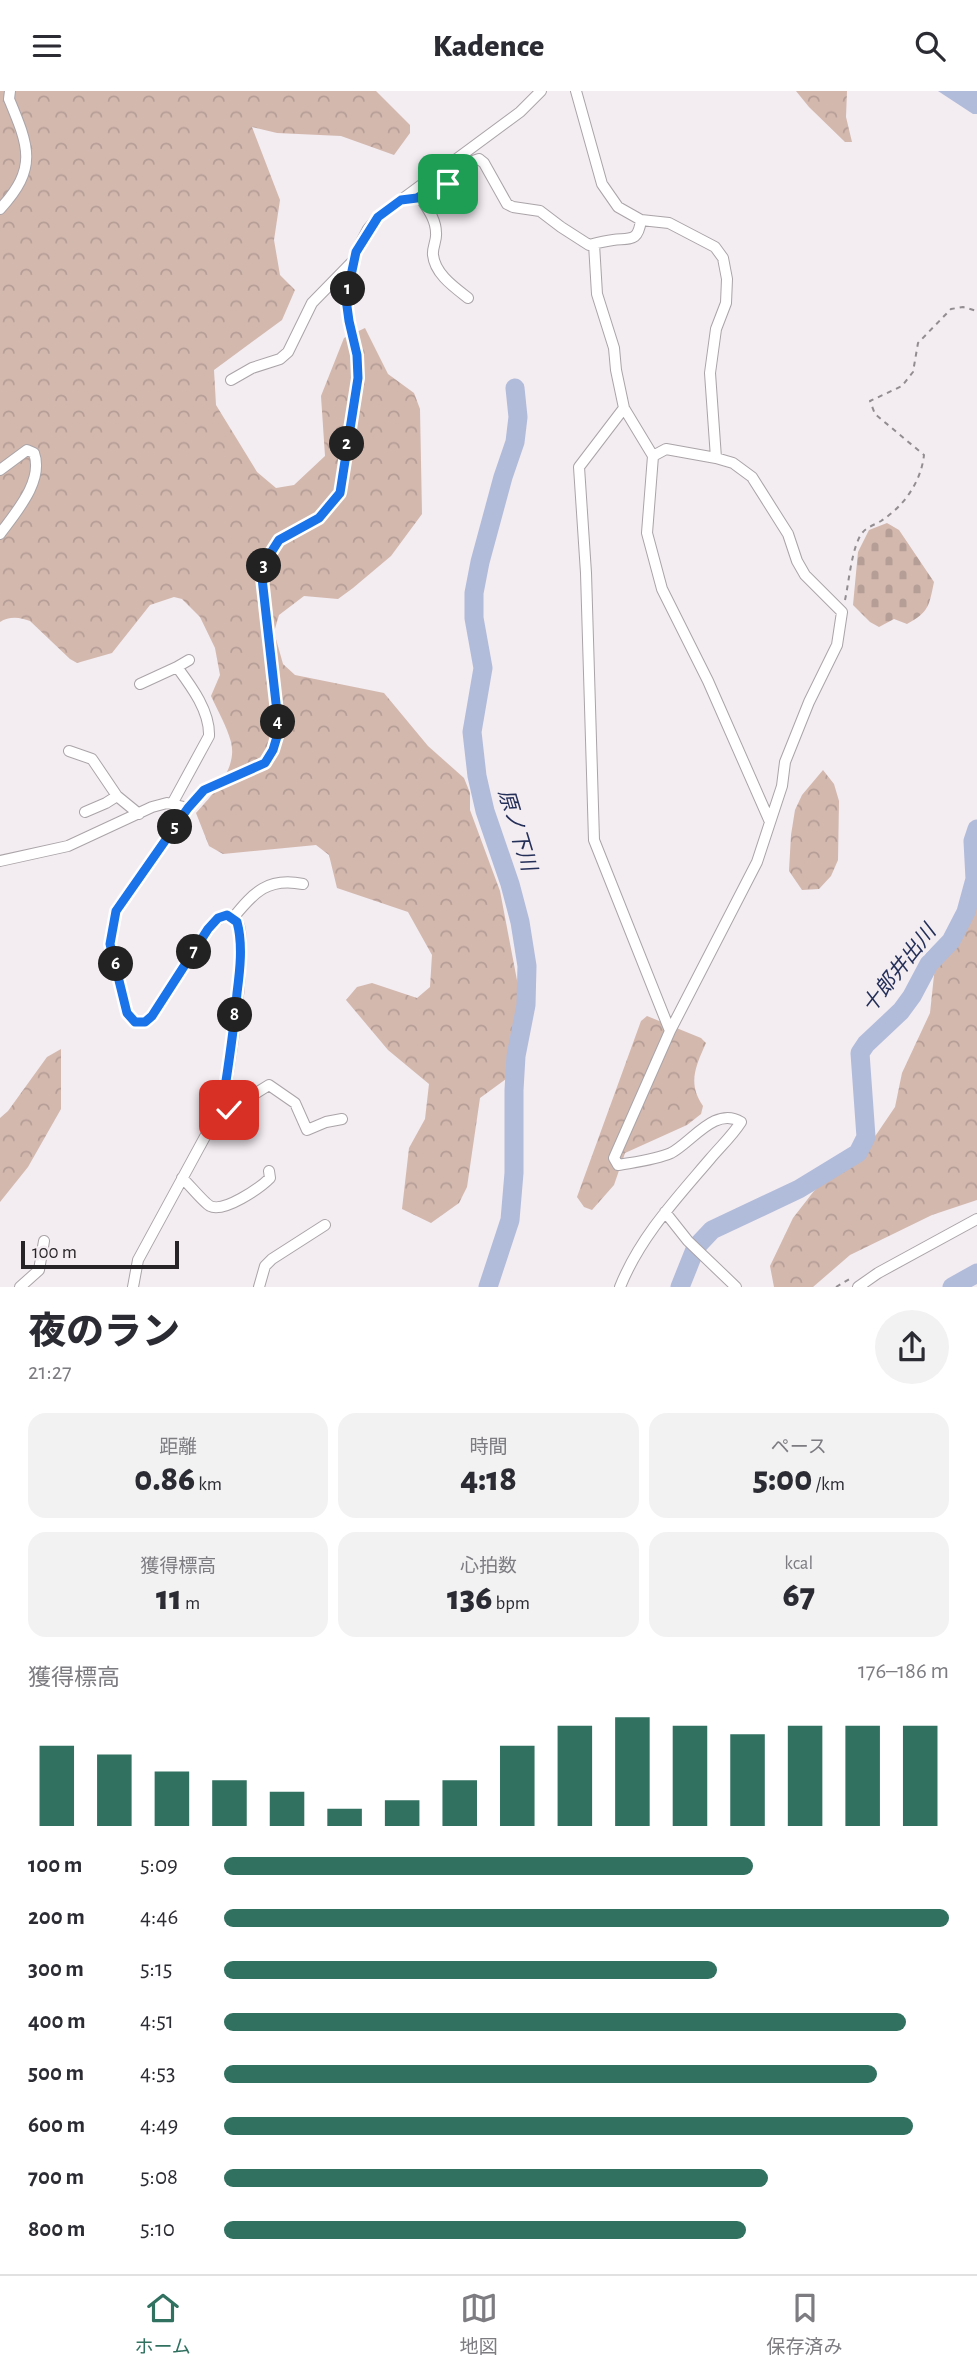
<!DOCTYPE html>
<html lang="ja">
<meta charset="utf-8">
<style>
:root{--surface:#fff;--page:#f2f2f3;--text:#2b2b33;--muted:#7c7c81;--line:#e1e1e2;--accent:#317160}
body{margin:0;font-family:"Alegreya Sans","Noto Sans JP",sans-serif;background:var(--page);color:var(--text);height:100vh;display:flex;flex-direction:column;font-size:26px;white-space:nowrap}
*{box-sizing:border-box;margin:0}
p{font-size:23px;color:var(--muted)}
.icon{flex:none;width:38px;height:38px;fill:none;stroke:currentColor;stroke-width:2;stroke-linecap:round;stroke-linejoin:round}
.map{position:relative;height:1196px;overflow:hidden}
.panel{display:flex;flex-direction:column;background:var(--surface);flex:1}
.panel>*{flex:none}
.scale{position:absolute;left:21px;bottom:18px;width:158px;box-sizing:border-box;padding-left:7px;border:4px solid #262426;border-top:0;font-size:19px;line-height:24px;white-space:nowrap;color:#262426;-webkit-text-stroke:5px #f3ecf1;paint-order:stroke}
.pin{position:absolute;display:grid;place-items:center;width:60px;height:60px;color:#fff;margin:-30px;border-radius:14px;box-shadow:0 4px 10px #0006}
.km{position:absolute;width:35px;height:35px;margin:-18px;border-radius:50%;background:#222;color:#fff;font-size:19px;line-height:35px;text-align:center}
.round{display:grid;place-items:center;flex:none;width:74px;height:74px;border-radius:37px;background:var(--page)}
.summary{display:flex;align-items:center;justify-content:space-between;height:119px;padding:0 28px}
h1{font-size:38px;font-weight:800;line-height:52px}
.stats{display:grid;grid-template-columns:repeat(3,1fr);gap:10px;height:119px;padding:7px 28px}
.stats div{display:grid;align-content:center;border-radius:18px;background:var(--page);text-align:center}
.stats b{font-size:35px;font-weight:800}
.stats small{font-size:19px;font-weight:400}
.stats p{font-size:19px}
.chart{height:196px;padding:14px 28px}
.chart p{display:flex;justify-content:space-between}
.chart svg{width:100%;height:126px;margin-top:7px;stroke:var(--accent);stroke-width:6}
ul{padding:0 28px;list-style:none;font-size:23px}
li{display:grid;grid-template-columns:112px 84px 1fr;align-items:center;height:52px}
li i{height:18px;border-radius:9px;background:var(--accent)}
header{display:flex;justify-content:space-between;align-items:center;height:91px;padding:0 28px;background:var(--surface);font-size:32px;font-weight:800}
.dock{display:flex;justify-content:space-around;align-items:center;height:98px;border-top:2px solid var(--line);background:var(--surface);font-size:19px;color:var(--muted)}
.dock a{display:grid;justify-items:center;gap:4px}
.dock .selected{color:var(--accent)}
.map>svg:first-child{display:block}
.forest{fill:url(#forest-crowns)}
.cemetery{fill:url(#cemetery-stones)}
.water{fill:#b1bbda}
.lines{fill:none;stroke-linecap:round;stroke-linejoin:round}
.river{stroke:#b1bbda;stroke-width:19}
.minor-casing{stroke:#aaa4a8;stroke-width:12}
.path{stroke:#928d91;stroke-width:2;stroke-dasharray:5 5;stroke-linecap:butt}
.minor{stroke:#fff;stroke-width:10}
.route-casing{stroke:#fff;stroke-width:14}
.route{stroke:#1a73e8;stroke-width:9}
.labels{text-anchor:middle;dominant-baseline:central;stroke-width:7;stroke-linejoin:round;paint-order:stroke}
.water-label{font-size:21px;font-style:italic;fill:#253059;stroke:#f3ecf1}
</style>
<header><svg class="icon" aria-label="menu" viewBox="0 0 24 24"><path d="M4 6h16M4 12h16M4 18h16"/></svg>Kadence<svg class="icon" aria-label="search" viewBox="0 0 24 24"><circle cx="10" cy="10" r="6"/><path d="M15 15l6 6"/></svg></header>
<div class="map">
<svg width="977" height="1196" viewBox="0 0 977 1196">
<defs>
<pattern id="forest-crowns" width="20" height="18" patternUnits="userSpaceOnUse" patternTransform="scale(1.75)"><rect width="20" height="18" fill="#d3b8ae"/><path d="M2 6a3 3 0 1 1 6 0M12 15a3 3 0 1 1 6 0" fill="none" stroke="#b59e96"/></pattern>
<pattern id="cemetery-stones" width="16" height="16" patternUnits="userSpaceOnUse" patternTransform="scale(1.75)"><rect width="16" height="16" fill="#d3b8ae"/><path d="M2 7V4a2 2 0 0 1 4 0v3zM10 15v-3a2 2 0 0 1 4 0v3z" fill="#b59e96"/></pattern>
</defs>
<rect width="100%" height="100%" fill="#f3ecf1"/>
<path class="forest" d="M0 0H376L410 34V42L394 64 341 45 277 42 252 36 280 109 274 149 280 184 295 199 282 229 214 279 216 314 257 381 276 397 294 394 325 365 321 305 344 247 365 237 388 283 414 302 420 318 422 423 391 465 353 497 338 508 304 505 279 524 274 541 283 573 295 584 384 602 428 655 464 687 470 702V719L500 800 524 926 506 988 480 1007 467 1096 459 1112 431 1132 402 1118 409 1057 425 1028 429 993 388 959 346 909 357 896 372 892 417 907 430 896 432 864 408 821 337 797 329 764 316 754 223 763 209 755 196 722C212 704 238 678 231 651 227 636 218 620 211 605L220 584 215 557 200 526 182 508 174 506 150 514 112 562 77 572 70 568 30 530C20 526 9 525 0 531Z
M796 0H847L846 26 852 51H845L809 16Z
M823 679 834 693 839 710 838 769 831 785 819 798 802 799 789 780 791 744 795 719 802 704Z
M977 814V1109L932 1124 850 1164 813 1196H774L770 1175 793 1127 814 1100 876 1044 895 1016 902 982 930 922 935 875Z
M647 925 701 947 706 952C696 975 687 992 703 1015L701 1023 687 1034 625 1062 614 1094 592 1119 584 1116 577 1106 641 930Z
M61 958V1018L28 1076 0 1111V1027L8 1020 47 966Z"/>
<path class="cemetery" d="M887 432 899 439 934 491C929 515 929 521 907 533L894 528 879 536 870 531 853 514 858 461 869 439Z"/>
<path class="water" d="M938 0H977V23H973Z"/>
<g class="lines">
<path class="river" d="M488 1196 510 1129 514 1082V999L516 965 526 914 527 875 520 831 510 793 485 720 477 685 472 641 483 577 474 527V502L480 471 503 386 515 351 518 326 515 297
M680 1196 696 1156 712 1139 799 1098 858 1062 866 1046 860 962 866 953 901 920 912 905 929 873 951 850 966 821 975 788 973 750 977 738
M952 1196 977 1182"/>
<defs>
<path id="minor" d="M576 0 602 93 618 116 641 129 669 132 715 156 723 167 727 188 726 212 716 238 710 282 716 367
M420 106C427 117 436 128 436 142 437 149 432 157 433 164 435 183 454 196 468 207
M403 109C422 107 436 95 456 93L470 71 479 68 484 72 507 113 513 116 540 120 561 136 589 154C597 152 605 150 613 149 631 147 638 151 641 129
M0 118C38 77 29 56 9 8L10 0
M594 153 597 203 614 257 616 279 624 317 653 365 647 442 662 498 708 590 770 731
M231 289 252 277 280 268 288 261 312 212 355 168
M624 317 579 376 586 482 594 749 670 940
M0 379 27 359 34 362C44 390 16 421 0 443
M177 576 189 569
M140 593 177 576C191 595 210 620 209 645L172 713
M69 660 92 668 117 705 139 723
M85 721 106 712 117 705
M0 770 68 755 152 716 167 712 188 717
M233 827C254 801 268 786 303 793
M222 1016 229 1019 269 994 295 1012 307 1039 326 1031 342 1028
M182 1087C189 1093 203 1111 210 1115 224 1122 260 1097 270 1087L269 1080
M665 1121 688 1150 736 1196
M20 1196 39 1179 44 1150
M133 1196 138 1169C161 1127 184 1084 207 1042 212 1033 220 1023 222 1013 229 987 248 852 238 832 230 816 215 830 208 838L152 925 145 931H135L127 922 110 853 116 819 188 717 203 699 265 672 273 659 279 639 262 487 265 471 279 449 319 427 339 402 358 287 357 264 349 230 346 208 356 161 368 138 378 126 520 21 541 0
M259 1196 265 1175 272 1168 325 1134
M620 1196C640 1146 676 1108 710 1068 721 1055 732 1045 741 1031 715 1015 692 1051 671 1062 655 1069 635 1071 618 1074L614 1067 670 940 757 771 782 695 785 671 809 611 837 554 842 521 805 484 797 470 788 443 752 386 733 372 716 367 666 358 653 365
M858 1196 878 1182 977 1128"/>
</defs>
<use href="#minor" class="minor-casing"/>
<path class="path" d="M845 509C849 491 852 453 863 441 867 436 876 433 881 430 904 415 921 391 924 364L875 323 870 310 902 295 913 281 918 252 951 218 963 216 977 220
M836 1196 853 1186"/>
<use href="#minor" class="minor"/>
</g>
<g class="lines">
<defs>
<path id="route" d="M229 1019 222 1016C228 978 234 940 237 902 240 879 243 853 237 831L227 824 218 827 208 838 152 925 145 931H135L127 922 110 853 116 820 188 717 204 699 265 672 273 659 279 639 262 487 265 471 279 449 319 427 340 402 358 287 357 264 349 230 346 208 356 161 378 126 401 109 417 107 434 97 448 93"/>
</defs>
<use href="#route" class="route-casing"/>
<use href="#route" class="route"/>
</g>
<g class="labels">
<g class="water-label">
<text transform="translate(517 739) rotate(73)">原ノ下川</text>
<text transform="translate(899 878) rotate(-52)">十郎井出川</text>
</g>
</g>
</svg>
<div class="scale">100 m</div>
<div class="pin" style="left:448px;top:93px;background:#1e9e55"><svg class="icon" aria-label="arrive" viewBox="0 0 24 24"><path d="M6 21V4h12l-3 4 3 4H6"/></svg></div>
<div class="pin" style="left:229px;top:1019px;background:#d93025"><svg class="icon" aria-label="check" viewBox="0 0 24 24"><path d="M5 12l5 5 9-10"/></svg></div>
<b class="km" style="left:348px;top:198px">1</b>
<b class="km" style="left:347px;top:353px">2</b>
<b class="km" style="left:264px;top:475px">3</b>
<b class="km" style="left:278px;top:631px">4</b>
<b class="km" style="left:175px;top:736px">5</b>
<b class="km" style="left:116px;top:873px">6</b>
<b class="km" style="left:194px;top:861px">7</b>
<b class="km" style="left:235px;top:924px">8</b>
</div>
<section class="panel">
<div class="summary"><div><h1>夜のラン</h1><p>21:27</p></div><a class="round"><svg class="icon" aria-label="share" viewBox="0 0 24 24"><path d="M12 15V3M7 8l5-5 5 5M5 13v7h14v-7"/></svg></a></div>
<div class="stats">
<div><p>距離</p><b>0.86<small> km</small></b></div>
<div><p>時間</p><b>4:18</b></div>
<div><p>ペース</p><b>5:00<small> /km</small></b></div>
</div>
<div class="stats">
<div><p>獲得標高</p><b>11<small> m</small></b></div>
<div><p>心拍数</p><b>136<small> bpm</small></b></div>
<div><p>kcal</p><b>67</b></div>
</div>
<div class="chart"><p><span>獲得標高</span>176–186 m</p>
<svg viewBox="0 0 160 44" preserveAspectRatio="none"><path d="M5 44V16M15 44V19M25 44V25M35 44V28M45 44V32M55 44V38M65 44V35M75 44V28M85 44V16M95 44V9M105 44V6M115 44V9M125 44V12M135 44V9M145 44V9M155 44V9"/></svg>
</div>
<ul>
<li><b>100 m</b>5:09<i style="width:73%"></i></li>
<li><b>200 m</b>4:46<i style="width:100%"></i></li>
<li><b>300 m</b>5:15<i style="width:68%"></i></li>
<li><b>400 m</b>4:51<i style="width:94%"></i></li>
<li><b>500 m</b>4:53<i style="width:90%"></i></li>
<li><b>600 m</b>4:49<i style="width:95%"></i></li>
<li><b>700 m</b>5:08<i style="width:75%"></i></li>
<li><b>800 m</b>5:10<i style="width:72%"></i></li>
</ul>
</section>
<nav class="dock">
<a class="selected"><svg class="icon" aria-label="home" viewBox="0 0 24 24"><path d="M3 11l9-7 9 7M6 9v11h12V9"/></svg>ホーム</a>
<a><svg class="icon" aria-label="map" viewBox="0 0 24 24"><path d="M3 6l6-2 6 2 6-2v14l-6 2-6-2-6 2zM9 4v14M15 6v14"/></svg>地図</a>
<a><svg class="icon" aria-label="saved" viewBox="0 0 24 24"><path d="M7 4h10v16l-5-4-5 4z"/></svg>保存済み</a>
</nav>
